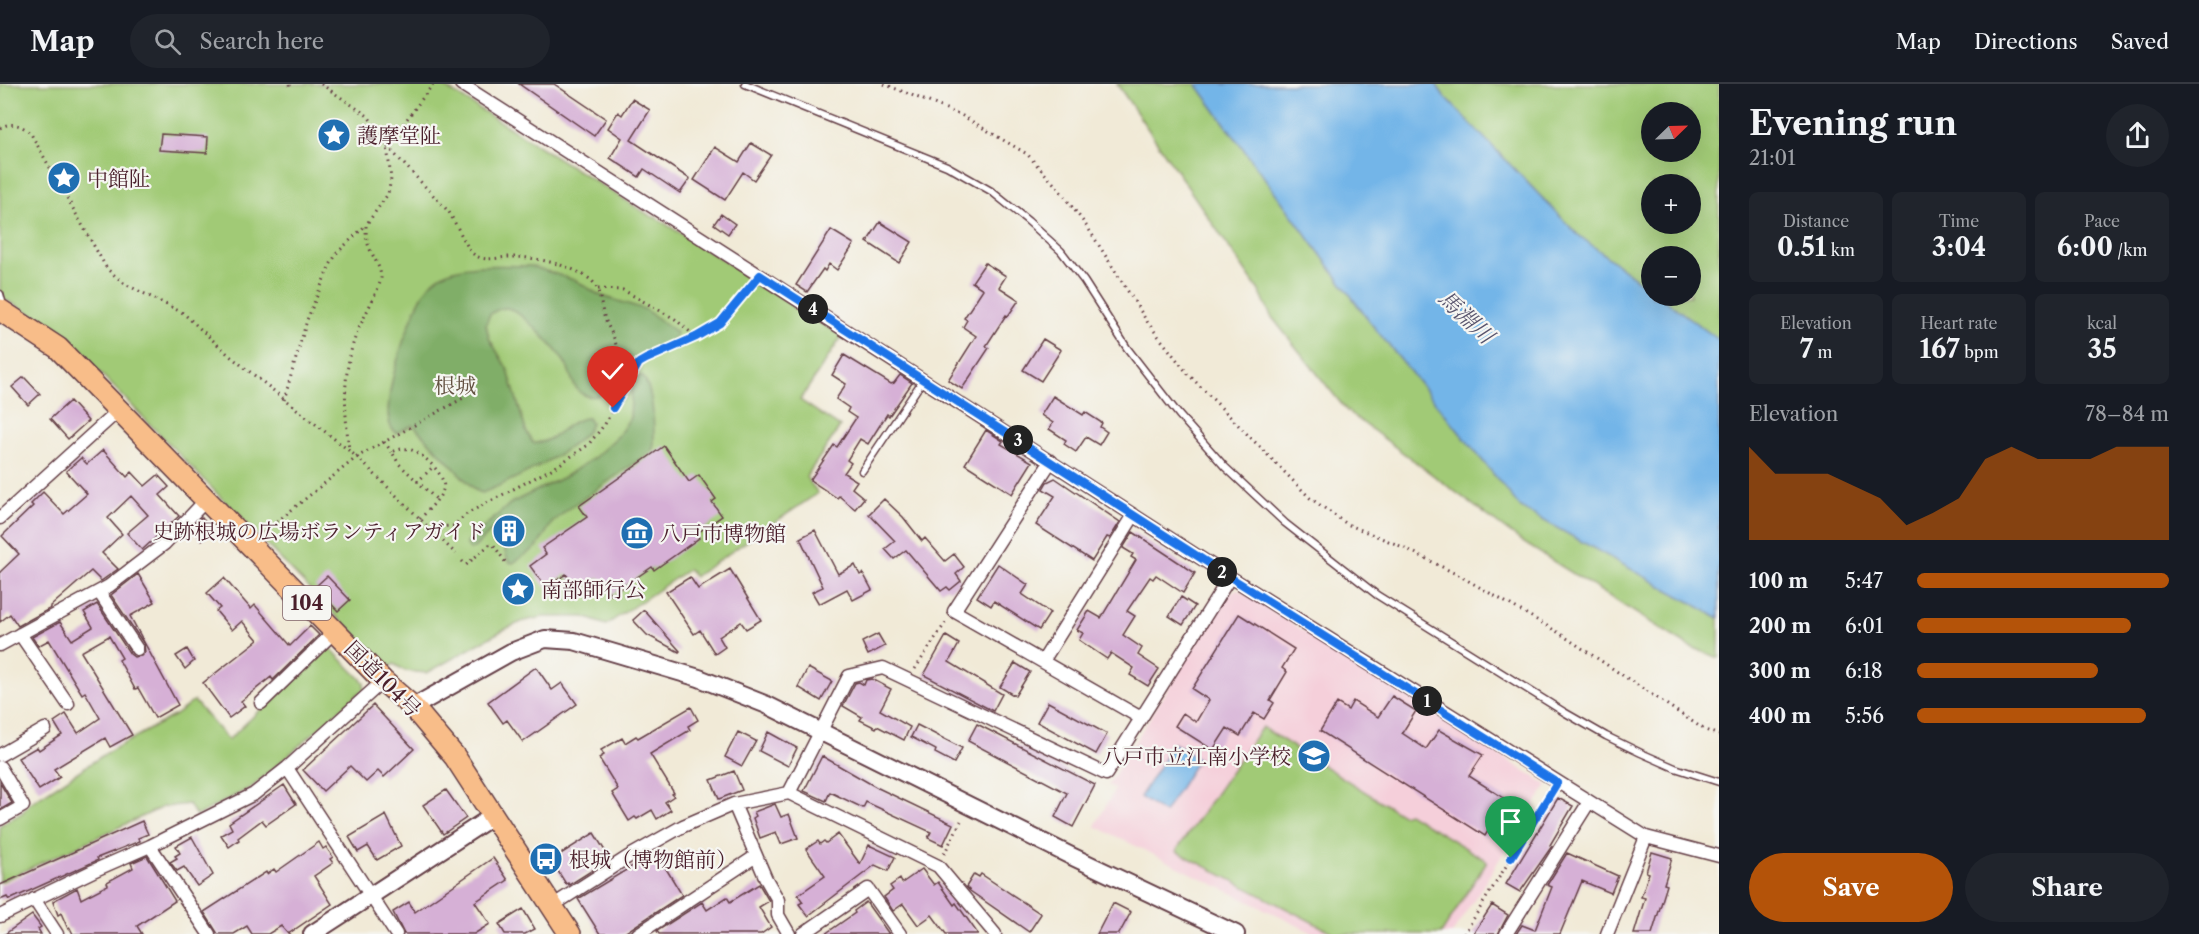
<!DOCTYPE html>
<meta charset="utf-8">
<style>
:root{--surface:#171b24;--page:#20242c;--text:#f1f3f6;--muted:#9ea1a6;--line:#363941;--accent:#b45309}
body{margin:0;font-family:"Libre Caslon Text","Noto Serif JP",serif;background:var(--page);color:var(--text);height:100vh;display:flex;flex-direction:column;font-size:22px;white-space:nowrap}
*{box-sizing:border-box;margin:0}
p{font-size:20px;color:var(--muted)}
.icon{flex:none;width:33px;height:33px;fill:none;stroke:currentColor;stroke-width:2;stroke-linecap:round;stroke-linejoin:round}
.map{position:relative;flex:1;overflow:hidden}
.side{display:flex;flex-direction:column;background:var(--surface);width:480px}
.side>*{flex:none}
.needle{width:39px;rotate:67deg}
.fabs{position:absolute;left:1641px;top:18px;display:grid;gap:12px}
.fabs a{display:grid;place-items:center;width:60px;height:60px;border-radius:50%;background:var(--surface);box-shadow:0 6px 24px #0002;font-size:30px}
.pin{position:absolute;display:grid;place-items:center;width:51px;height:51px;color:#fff;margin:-62px -26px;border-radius:50% 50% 50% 0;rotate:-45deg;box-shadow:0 0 6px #0007}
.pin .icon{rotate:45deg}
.km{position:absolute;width:30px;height:30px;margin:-15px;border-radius:50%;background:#222;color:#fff;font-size:16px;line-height:30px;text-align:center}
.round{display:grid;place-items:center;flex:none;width:63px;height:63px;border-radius:32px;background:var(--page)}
.summary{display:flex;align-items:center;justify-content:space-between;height:102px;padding:0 30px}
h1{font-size:33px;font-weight:800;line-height:45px}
.metrics{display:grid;grid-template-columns:repeat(3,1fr);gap:9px;height:102px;padding:6px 30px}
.metrics div{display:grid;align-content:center;border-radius:9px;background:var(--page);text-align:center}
.metrics b{font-size:26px;font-weight:800}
.metrics small{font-size:16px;font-weight:400}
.metrics p{font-size:16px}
.chart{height:168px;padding:12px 30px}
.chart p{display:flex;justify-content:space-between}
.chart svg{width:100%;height:108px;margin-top:6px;fill:var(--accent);opacity:.7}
.cta{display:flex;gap:12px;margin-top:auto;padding:12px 30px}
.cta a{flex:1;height:69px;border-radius:36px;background:var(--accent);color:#fff;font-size:24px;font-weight:800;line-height:69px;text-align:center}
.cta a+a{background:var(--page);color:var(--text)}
ul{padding:0 30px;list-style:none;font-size:20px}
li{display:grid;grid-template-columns:96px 72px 1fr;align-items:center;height:45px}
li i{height:15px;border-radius:8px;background:var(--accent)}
header{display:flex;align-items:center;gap:36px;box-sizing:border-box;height:84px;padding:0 30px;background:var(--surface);border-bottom:2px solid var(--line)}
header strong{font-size:28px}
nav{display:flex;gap:33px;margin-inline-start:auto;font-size:21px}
.search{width:420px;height:54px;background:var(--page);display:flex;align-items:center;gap:15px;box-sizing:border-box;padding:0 21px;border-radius:33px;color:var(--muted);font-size:22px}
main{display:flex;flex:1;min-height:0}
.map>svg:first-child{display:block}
.built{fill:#f5cfda}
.green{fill:#a1ca76;stroke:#767450;stroke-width:1.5;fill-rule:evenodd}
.forest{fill:#80ae67;stroke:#656649;stroke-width:1.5}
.water{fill:#73b5e8;stroke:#5e6a8a;stroke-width:1.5}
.building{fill:#d6b0d6}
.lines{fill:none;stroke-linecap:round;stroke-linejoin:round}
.service-casing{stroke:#633d45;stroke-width:9}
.minor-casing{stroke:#633d45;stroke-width:15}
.tertiary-casing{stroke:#633d45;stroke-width:20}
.trunk-casing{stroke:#633d45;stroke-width:24}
.path{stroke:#633d45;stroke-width:3;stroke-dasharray:1.5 4.5;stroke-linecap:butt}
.service{stroke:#fff;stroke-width:6}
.minor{stroke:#fff;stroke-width:12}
.tertiary{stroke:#fff;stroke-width:16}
.trunk{stroke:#f8bd89;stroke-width:21}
.route-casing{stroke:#fff;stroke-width:12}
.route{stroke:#1a73e8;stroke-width:8}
.labels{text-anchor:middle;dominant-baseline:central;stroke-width:4.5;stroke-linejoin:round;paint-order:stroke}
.shield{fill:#f6f6f2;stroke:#7e6067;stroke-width:1.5}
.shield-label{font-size:20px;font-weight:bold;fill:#4a1f2b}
.poi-label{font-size:21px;fill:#4a1f2b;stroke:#f6f6f2;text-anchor:start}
.park-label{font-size:21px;fill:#645242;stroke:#f6f6f2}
.street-label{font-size:21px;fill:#4a1f2b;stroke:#f6f6f2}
.water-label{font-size:22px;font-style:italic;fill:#58546d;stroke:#f6f6f2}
</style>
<header>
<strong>Map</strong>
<div class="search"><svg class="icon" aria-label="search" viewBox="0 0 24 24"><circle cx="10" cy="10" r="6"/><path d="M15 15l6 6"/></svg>Search here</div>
<nav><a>Map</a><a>Directions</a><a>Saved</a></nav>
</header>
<main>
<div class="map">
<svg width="1719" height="850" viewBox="0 0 1719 850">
<rect width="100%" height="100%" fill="#f6f6f2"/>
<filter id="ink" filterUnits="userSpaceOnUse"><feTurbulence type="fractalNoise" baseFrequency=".0167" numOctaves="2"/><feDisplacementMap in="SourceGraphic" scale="12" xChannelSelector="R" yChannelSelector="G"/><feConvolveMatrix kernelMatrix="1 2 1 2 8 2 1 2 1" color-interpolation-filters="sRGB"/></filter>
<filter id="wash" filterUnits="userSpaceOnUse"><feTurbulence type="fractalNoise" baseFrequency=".008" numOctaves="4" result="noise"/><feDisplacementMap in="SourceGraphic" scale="24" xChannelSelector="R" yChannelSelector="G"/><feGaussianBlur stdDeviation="1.35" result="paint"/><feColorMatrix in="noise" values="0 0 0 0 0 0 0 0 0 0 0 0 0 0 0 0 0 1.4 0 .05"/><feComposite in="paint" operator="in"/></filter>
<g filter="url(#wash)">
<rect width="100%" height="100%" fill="#f1ead7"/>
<path class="built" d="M1237 505 1547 701 1452 850H1315L1095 742 1115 705 1108 701 1227 510Z"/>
<path class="green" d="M0 0H440L652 133H655L842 252 800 316 840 343 806 393 818 409 694 493 689 485 606 541 584 533H543L524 537 503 546 427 589 405 587 394 580 387 585 77 265C53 246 29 225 0 214Z
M1117 0H1196L1370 238 1521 424 1719 534V574L1690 563 1524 459 1347 327 1271 232 1259 207Z
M1436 0H1719V256L1659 212H1690V172H1652L1651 206 1577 150 1444 12ZM1652 28H1690V68H1652ZM1652 100H1690V140H1652Z
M328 562 364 598V605L252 703 196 732 189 720 163 723 0 798V741L22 729 30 719 105 670 175 631 194 617 228 656Z
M1262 643 1402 731 1408 729 1487 777 1441 850H1335L1176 767Z"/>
<path class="forest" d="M531 182 577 197 599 211 644 225 676 248C674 263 652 264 640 272 635 276 630 279 626 284 617 292 608 310 596 312 592 313 586 312 582 310 573 304 571 291 567 282 559 268 522 227 507 224 501 223 495 227 490 230L486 240 489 254 508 286 526 347 533 359C554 361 567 334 588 334L591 339C585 364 506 399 482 409L475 406 413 341 396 349C372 334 411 229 424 209 427 203 434 196 440 192 462 178 505 182 531 182Z
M642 292C654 305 654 343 654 361L652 367 568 425 552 439 537 463 513 479 509 478C501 463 505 460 519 454L521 452 514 436 512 434 498 440 473 465 470 466 466 459 511 419 564 393 594 374 618 352 630 334 632 299 636 293Z"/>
<path class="water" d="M1196 0H1436L1444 12 1577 150 1651 206 1652 212H1659L1719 256V534L1521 424 1370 238Z
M1174 659 1198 675 1164 729 1140 713Z"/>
<g id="blocks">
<path class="building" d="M519 0H554L606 35 594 52Z
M632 15 650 26 631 56 690 95 680 109 644 85 639 93 610 74 622 54 608 44 618 28 622 31Z
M161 50 208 53 207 69 159 66Z
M751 59 771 71 754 96 743 88 725 116 694 96 715 63 739 78Z
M721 130 735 140 728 150 714 140Z
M880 138 912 158 899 179 867 158Z
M831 146 854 160 837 186 829 180 825 187 823 185 807 208 796 201Z
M985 179 1006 192 999 203 1019 216 1008 232 1006 231 986 262 989 264 962 305 948 296 976 252 963 243 967 236 964 234 983 205 972 198Z
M1043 255 1061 266 1041 297 1023 286Z
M844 271 891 300 894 299 900 291 912 299 889 332 887 330 868 360 860 355 847 376 851 379 844 389 857 397 852 404 864 414 855 425 839 412 837 414 810 396 834 361 837 363 839 360 856 334 847 328 849 324 836 315 846 300 832 291Z
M24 293 40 310 28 321 12 303Z
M1053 312 1083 331 1085 328 1102 339 1100 343 1107 348 1099 361 1086 353 1076 368 1064 360 1066 356 1049 345 1053 339 1041 331Z
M70 317 88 337 68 355 50 335Z
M986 346 1003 357 1001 360 1032 378 1012 410 965 380Z
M664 362 689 398 699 391 716 415 712 418 722 432 696 450 699 454 654 486 652 483 611 511 599 493 578 508 566 490 546 504 530 482 546 470 542 464 587 433 579 422Z
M103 366 127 393 132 388 145 402 158 391 169 403 160 411 179 432 142 466 127 449 148 431 131 412 108 434 122 450 102 469 118 485 101 497 91 487 51 522V524L18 542 10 530 0 538V488L19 470 2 452 33 422 31 420 43 408 64 430 87 410 66 387 81 374 87 380Z
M1055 394 1120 438 1110 454 1107 453 1092 477 1036 441 1055 412 1043 405 1047 398Z
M884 415 903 433 922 457 925 454 945 477 954 470 964 483 956 490 961 497 950 506 947 503 941 507 906 466 894 475 885 465 895 457 869 430Z
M201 433 213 446 202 456 191 444Z
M512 436 519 452 507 458 500 441Z
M815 446 838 490 855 481 860 491 863 489 872 506 853 516 847 505 819 520 812 508 823 503 800 454Z
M1133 448 1195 489 1183 509 1156 491 1153 495 1150 493 1127 527 1135 532 1123 551 1142 564 1138 571 1159 585 1148 602 1130 591 1134 584 1111 569 1107 575 1079 556 1083 549 1077 546 1089 527 1101 534 1136 476 1131 473 1133 470 1123 464Z
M998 480 1028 501 1022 510 1050 529 1039 546 994 517 991 522 977 513Z
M730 485 761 536 746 545 741 538 719 553 725 563 715 570 700 546 694 550 666 508 690 493 698 505Z
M138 490 155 518 130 532 178 621 155 634 138 604 135 605 119 576 122 574 109 552 81 568 132 651 110 663 105 654 54 685 60 693 39 706 18 674 37 663 39 666 62 651 54 638 66 630 78 649 100 634 85 608 82 610 49 556 38 562 32 553 60 538 72 556 93 543 84 528 97 520 130 570 134 573 141 572 145 568 144 560 111 511Z
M327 492 350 516 338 527 315 503Z
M224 494 251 525 255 521 290 562 310 542 319 551 273 596 271 593 241 617 245 622 229 634 203 599 258 556 242 537 232 546 216 527 220 524 207 509Z
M1181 513 1195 522 1183 541 1169 532Z
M644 526 680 567 679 568 647 551 633 536Z
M1239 530 1294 565 1282 584 1287 588 1270 616 1274 619 1264 635 1254 629 1240 652 1227 644 1213 666 1175 642 1183 629 1196 638 1209 616 1192 605Z
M878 550 885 562 868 571 862 558Z
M946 552 959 560 949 578 1002 610 993 627 924 591Z
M187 565 194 577 185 585 176 572Z
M1015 579 1030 588 1015 612 1000 603Z
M536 583 552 606 562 599 577 620 523 658 507 636 503 639 488 618Z
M808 584 832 597 821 617 798 603Z
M872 595 891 605 880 626 910 643 904 656 877 642 876 644 860 636 862 633 843 622 855 599 859 598 864 601 866 596Z
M1392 612 1416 627 1402 649 1426 665 1439 646 1483 671 1469 692 1507 716 1485 752 1320 647 1337 619 1348 626 1353 617 1378 633Z
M1048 618 1107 650 1096 670 1037 638Z
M373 621 414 665 384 693 378 687 366 698 350 682 323 707 303 686Z
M691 623 698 636 688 642 690 646 650 670 674 709 672 710 674 712 665 718 671 726 657 735 652 726 637 735 635 733 629 737 612 709 618 705 599 674 604 671 601 666 622 654 625 659 636 652 638 654Z
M977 640 1095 701 1073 743 1055 733 1067 709 968 657Z
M917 641 962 664 954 679 935 669 936 666 911 653Z
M738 648 756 657 742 682 725 673Z
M768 648 797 664 788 682 759 667Z
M822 672 876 703 953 740 943 761 928 754 931 748 866 718 863 724 830 708 826 717 804 707Z
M734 687 742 706 719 715 711 696Z
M0 699 12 719 0 726Z
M284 701 296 720 266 741 262 736 238 754 239 756 229 763 221 751 232 745 229 739Z
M446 706 466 734 443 750 423 721Z
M1558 714 1573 722 1550 761 1552 762 1520 808 1506 800Z
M775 720 781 733 789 730 798 754 781 760 776 748 760 754 753 734 756 732 754 728Z
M386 731 401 762 377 776 368 762 358 768 349 753Z
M142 737 148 750 138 754 140 757 97 774 98 776 9 816 7 813 0 816V801Z
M594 749 610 775 569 801 568 799 566 800 551 776Z
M838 750 860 780 869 761 895 773 888 787 875 781 808 832 799 820 803 818 798 811 825 792 806 765 818 757 820 760 824 757 826 759Z
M192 753 213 791 197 802 184 783 177 787 170 778 177 774 175 772 180 769 176 762Z
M319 758 323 765 326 763 333 773 330 775 333 779 314 792 332 820 288 850 281 842 268 850H252L247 842 234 850H218L204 828 266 788 267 790 274 785 276 788Z
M656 768 682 811 623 850H600L578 815Z
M1652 768 1672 774 1664 800 1667 801 1652 850H1634L1645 814 1641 813 1649 789 1646 788Z
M1567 769 1618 792 1611 809 1582 797 1560 850H1516L1522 841 1535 846 1552 803 1547 801Z
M147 772 175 817 137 842 142 850H73L70 844 68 845 61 829 58 831 53 817 77 804 81 815 108 801 107 798 133 784 131 779Z
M493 774 508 796 475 818 490 840 474 850H404L393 828 409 818 415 828Z
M922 785 934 801 938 798 954 821 956 819 978 850H946L932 831 918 841 903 820 893 827 884 813 893 806 890 802 900 795 902 799Z
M974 790 979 793 981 790 1041 830 1029 848 970 807 966 803Z
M759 800 769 817 759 823 771 843 761 850H659L657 847 702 818 707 826 727 813 730 818Z
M866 818 889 850H825L855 829 854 827Z
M1113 819 1131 828 1119 850H1097Z
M1492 821 1508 831 1498 850H1473Z
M523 825 535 845 525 850H505L499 840Z
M32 831 41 843 38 845 41 850H5Z"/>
</g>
</g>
<g filter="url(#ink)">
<use href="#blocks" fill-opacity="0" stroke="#633d45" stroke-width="1.5"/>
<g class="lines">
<defs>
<path id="service" d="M745 0 947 82 991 107 1028 137 1061 167 1084 197 1127 264 1179 331 1225 383 1285 439 1377 511 1564 628 1606 652 1641 669 1675 684 1719 698
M0 210 3 221
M862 387 923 296"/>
<path id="minor" d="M461 0 1230 493 1646 753 1719 772
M1051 377 954 527 1141 634
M0 434 119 326
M99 508 137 565
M20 550 68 620
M0 561 109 502 164 460 207 415
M1043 577 1134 431
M261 619 335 547
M0 671 45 645
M0 683 23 722 0 735
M287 684 396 850
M789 709 849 592 883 584 1106 690 1230 493
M734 720 766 795 778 816V831L789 850
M150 762 209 850
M34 815 57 850
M552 822 628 773 683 742 734 720 789 709 938 782 995 850
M0 832 93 787 150 762 254 710 287 684 383 597
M638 850 756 772
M803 850 868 805 900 850
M1506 850 1589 718
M1607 850 1646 753"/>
<path id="tertiary" d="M413 623 511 568 545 555 574 557 699 594 767 621 1069 771 1236 850
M312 850 493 732"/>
<path id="trunk" d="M0 226 58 264 383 597 413 623 455 673 570 850"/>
</defs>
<use href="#service" class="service-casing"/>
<use href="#minor" class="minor-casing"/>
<use href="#tertiary" class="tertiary-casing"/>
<use href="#trunk" class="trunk-casing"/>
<path class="path" d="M290 0 291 4
M321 0 368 32 383 54 387 62 391 95 388 110 366 141C366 147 366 154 368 160 371 171 381 182 381 194 381 202 358 243 354 257 342 293 345 329 349 366
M433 0 387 62 449 128 470 167C481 179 494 174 509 173 532 172 574 181 592 197 601 206 600 220 604 232 607 242 614 251 616 261 620 277 619 296 620 312L635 286 646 275 696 253 720 239 751 202
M884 0 961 31 1027 70 1058 104 1088 144 1148 239 1188 290 1310 414 1347 440 1403 463 1460 492 1556 547 1705 646 1719 651
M0 44C11 37 23 41 31 50L107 185 125 200 183 229 230 272 357 373 456 470
M598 205 623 206 675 235 696 253
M284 316 307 236 329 183 337 169 366 141
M384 358 392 368
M417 398 433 383
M420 435C427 427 439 416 443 406 448 393 425 372 414 367 406 363 399 365 392 368L399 380 436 415
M434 443 453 442 468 429 557 382 588 361 605 340 620 312
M263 449 357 373 465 313
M462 477 466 481 489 461 493 460 506 479
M915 585 946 538
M944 770 961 737
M1464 850 1552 708"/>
<use href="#service" class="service"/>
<use href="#minor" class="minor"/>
<use href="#tertiary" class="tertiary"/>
<use href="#trunk" class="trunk"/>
</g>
</g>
<g class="lines" filter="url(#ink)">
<defs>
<path id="route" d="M613 324 639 279 646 275 696 253 720 239 760 191 1230 493 1557 699 1511 774"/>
</defs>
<use href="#route" class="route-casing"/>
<use href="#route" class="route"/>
</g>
<defs>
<symbol id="sight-disc" viewBox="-11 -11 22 22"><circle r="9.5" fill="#1f6fb2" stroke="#f6f6f2"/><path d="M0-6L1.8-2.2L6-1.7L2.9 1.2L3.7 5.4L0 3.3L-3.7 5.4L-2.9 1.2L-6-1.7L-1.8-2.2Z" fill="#fff"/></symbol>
<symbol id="building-disc" viewBox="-11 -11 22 22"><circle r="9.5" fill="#1f6fb2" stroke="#f6f6f2"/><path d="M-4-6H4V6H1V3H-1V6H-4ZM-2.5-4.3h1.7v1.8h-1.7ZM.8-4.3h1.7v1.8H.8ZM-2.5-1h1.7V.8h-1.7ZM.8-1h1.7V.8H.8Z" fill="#fff"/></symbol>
<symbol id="museum-disc" viewBox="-11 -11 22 22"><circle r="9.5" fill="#1f6fb2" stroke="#f6f6f2"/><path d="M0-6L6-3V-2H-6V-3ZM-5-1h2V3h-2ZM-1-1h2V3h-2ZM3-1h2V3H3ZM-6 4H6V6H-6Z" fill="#fff"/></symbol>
<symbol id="school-disc" viewBox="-11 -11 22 22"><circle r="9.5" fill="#1f6fb2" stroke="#f6f6f2"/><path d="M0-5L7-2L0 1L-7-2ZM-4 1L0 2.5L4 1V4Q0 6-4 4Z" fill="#fff"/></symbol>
<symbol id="bus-disc" viewBox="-11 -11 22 22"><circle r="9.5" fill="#1f6fb2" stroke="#f6f6f2"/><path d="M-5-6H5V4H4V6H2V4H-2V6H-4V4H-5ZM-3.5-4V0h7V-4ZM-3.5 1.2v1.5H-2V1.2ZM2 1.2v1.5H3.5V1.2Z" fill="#fff"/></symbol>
</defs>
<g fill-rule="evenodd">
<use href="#sight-disc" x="315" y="32" width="38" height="38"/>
<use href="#sight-disc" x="45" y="75" width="38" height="38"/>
<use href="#building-disc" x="490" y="428" width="38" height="38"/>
<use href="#museum-disc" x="618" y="430" width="38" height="38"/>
<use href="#sight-disc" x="499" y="486" width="38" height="38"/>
<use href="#school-disc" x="1295" y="653" width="38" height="38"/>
<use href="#bus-disc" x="527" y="756" width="38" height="38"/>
</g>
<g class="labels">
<rect class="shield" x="283" y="502" width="48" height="34" rx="4.5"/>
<g class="shield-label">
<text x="307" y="519">104</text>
</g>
<g class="poi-label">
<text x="357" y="51">護摩堂阯</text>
<text x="87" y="94">中館阯</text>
<text x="486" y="447" text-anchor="end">史跡根城の広場ボランティアガイド</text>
<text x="660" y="449">八戸市博物館</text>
<text x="541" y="505">南部師行公</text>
<text x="1291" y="672" text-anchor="end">八戸市立江南小学校</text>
<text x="569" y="775">根城（博物館前）</text>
</g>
<g class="park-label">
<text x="455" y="301">根城</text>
</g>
<g class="street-label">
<text transform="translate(383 595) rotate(45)">国道104号</text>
</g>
<g class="water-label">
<text transform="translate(1466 233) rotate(43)">馬淵川</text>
</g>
</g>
</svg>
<div class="fabs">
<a><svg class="needle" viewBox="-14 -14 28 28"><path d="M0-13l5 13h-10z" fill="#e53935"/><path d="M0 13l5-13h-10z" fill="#9ea1a6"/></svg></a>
<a>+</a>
<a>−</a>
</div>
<div class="pin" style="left:1511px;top:774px;background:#1e9e55"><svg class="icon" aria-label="arrive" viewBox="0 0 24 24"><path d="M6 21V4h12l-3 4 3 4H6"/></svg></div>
<div class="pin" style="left:613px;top:324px;background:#d93025"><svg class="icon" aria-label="check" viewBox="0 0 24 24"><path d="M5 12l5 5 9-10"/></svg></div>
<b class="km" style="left:1427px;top:617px">1</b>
<b class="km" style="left:1222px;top:488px">2</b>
<b class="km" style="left:1018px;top:356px">3</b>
<b class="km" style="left:813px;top:225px">4</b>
</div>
<section class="side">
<div class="summary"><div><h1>Evening run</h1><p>21:01</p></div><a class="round"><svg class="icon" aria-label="share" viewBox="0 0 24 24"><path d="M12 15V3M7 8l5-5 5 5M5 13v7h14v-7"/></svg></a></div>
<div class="metrics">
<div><p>Distance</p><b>0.51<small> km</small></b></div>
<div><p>Time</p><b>3:04</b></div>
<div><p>Pace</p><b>6:00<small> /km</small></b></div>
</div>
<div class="metrics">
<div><p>Elevation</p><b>7<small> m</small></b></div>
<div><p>Heart rate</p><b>167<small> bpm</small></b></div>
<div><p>kcal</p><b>35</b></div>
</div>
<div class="chart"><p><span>Elevation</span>78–84 m</p>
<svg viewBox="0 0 160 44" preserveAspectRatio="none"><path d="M0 44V6L10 17L20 17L30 17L40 22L50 27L60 38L70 33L80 27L90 11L100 6L110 11L120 11L130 11L140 6L150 6L160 6V44z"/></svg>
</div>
<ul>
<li><b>100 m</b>5:47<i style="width:100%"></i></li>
<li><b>200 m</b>6:01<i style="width:85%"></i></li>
<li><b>300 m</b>6:18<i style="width:72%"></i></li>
<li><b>400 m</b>5:56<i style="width:91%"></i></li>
</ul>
<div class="cta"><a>Save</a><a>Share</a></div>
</section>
</main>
